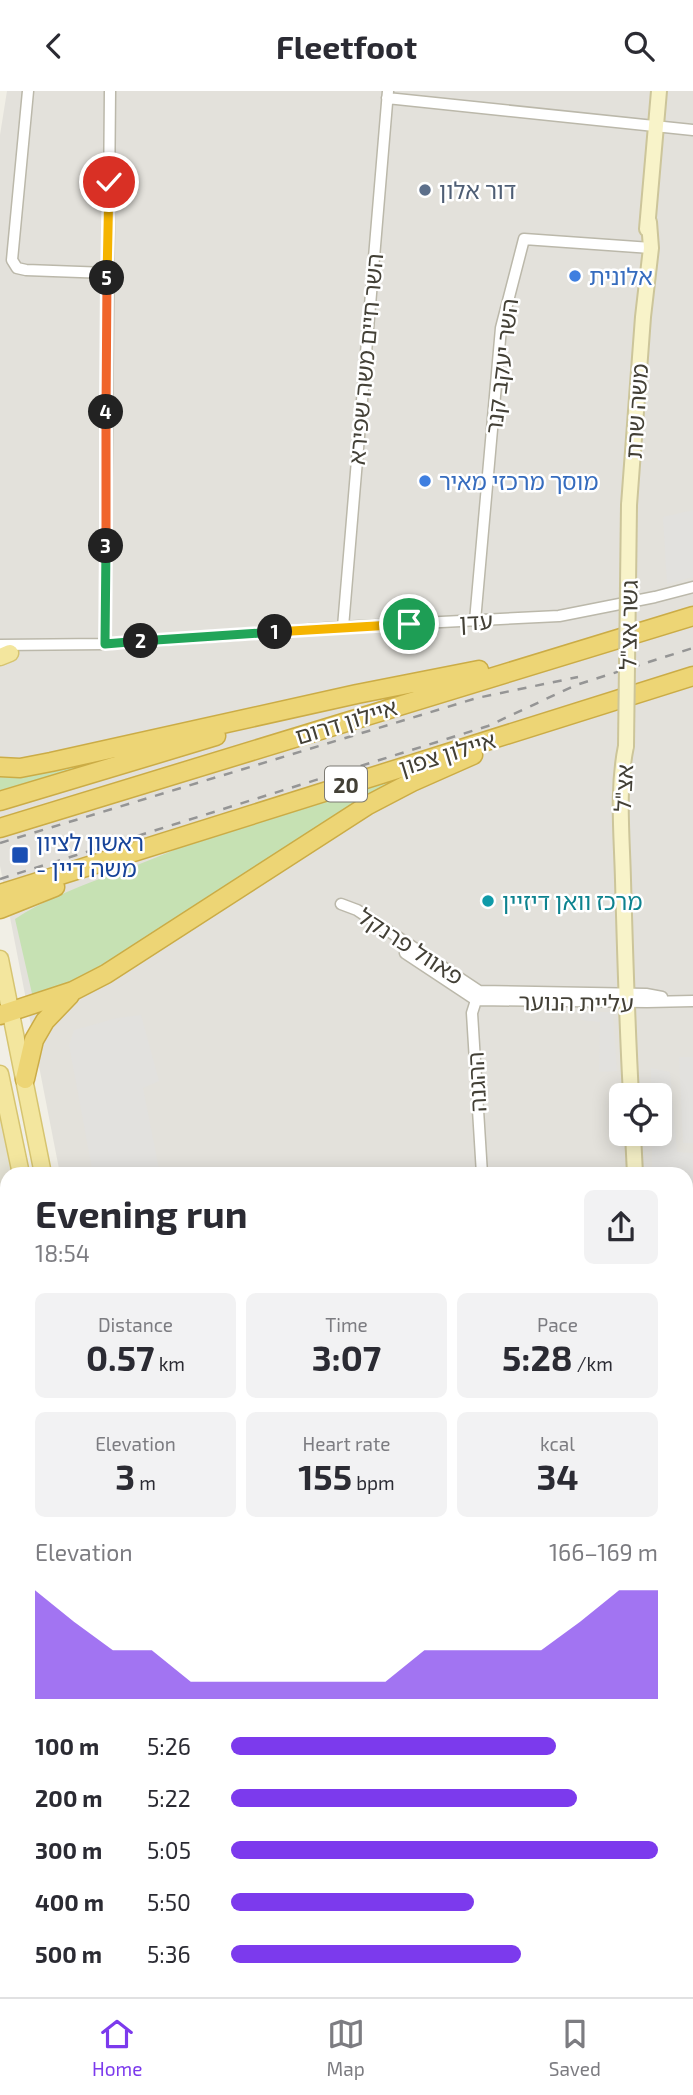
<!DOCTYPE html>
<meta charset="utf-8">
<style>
:root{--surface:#fff;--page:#f2f2f3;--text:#2b2b33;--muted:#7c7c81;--line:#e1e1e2;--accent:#7c3aed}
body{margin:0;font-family:"Exo 2","Noto Sans Hebrew",sans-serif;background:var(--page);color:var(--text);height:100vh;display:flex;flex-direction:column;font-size:26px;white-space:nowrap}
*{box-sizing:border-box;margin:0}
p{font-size:23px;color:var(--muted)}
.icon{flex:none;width:38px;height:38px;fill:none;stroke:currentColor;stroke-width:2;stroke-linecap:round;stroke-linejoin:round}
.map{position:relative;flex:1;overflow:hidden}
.sheet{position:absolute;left:0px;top:1076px;width:693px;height:831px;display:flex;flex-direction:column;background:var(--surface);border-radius:21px 21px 0 0;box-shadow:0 4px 18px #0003}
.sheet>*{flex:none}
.fabs{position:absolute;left:609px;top:992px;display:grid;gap:14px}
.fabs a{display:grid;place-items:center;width:63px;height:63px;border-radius:10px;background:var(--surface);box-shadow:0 4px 18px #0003;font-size:35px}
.pin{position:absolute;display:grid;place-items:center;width:60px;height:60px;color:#fff;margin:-30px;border:4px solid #fff;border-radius:50%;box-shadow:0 2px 7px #0007}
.km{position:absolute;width:35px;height:35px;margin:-18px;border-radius:50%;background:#222;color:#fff;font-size:19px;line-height:35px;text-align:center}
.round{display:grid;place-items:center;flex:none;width:74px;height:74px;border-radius:10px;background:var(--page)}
.head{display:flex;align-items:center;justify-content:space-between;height:119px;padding:0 35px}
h1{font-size:38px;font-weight:700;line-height:52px}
.metrics{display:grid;grid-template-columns:repeat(3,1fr);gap:10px;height:119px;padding:7px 35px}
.metrics div{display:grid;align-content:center;border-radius:10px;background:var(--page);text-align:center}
.metrics b{font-size:35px;font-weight:700}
.metrics small{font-size:19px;font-weight:400}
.metrics p{font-size:19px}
.chart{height:196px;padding:14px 35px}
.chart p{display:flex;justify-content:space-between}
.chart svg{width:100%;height:126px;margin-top:7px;fill:var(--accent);opacity:.7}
ul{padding:0 35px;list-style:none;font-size:23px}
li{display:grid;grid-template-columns:112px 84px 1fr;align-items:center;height:52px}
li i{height:18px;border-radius:9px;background:var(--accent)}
header{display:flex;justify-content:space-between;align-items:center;height:91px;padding:0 35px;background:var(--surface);font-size:32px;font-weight:700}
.tab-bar{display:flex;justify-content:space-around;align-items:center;height:98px;border-top:2px solid var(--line);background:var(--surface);font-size:19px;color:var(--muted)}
.tab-bar a{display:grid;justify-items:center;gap:4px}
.tab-bar .selected{color:var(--accent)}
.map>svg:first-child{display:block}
.residential{fill:#e4e2d5}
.industrial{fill:#e3e1db;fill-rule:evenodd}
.green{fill:#c6e1b3}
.parking{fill:#e2e1de}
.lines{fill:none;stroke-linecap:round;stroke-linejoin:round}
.street-casing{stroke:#bbb8aa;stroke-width:13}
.secondary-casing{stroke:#ccc59a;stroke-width:18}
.primary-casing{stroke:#d6c470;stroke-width:19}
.highway-casing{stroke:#cbac46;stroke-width:21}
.street{stroke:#fff;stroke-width:10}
.secondary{stroke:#f8f3c9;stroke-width:14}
.primary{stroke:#f3e69e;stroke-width:16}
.highway{stroke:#edd575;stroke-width:18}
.rail{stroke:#959595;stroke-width:2.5;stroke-dasharray:9 9;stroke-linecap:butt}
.secondary-bridge-casing{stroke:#ccc59a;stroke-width:18;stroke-linecap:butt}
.secondary-bridge{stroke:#f8f3c9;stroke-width:14}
.split-1-casing{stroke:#fff;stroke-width:14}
.split-2-casing{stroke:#fff;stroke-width:14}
.split-3-casing{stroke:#fff;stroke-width:14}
.split-4-casing{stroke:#fff;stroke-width:14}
.split-5-casing{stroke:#fff;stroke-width:14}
.split-6-casing{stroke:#fff;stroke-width:14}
.split-1{stroke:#f5b400;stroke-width:9}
.split-2{stroke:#22a559;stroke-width:9}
.split-3{stroke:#22a559;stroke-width:9}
.split-4{stroke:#f0652b;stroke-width:9}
.split-5{stroke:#f0652b;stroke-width:9}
.split-6{stroke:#f5b400;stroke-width:9}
.service-dot{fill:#5c6f8a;stroke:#fff;stroke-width:2.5}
.shop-dot{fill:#3f7fe0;stroke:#fff;stroke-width:2.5}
.transit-dot{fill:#1a4fb4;stroke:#fff;stroke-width:2.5}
.culture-dot{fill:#0f9aa8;stroke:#fff;stroke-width:2.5}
.labels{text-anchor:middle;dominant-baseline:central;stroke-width:5;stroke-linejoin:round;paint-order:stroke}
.shield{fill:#fff;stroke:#7b7972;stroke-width:2}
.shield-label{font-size:21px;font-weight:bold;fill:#434036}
.service-label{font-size:23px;fill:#4e5e75;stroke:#fff;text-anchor:start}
.shop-label{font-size:23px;fill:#366cbe;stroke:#fff;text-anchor:start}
.street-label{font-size:23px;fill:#434036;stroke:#fff}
.transit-label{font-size:23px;fill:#164399;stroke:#fff;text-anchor:start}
.culture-label{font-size:23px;fill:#0d838f;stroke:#fff;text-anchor:start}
</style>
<header><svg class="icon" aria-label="back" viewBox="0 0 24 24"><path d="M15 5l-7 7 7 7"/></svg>Fleetfoot<svg class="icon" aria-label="search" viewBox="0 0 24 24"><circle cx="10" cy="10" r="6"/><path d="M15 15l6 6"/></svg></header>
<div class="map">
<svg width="693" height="1906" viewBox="0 0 693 1906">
<rect width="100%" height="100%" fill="#f1efe6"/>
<path class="residential" d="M0 1025 12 1083H7V1900L106 1901V1906H0Z"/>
<path class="industrial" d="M7 0H693V1906H147V1900H686V1083H60L0 775V44ZM621 1004H660V1043H621Z"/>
<path class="green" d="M88 670 92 678 0 703V685L3 682Z
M385 690 388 696 92 882 63 896 33 907 15 828C67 794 135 779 191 751Z
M0 1103 7 1138V1378L0 1365Z
M516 1901V1906H372L371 1901Z"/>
<path class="parking" d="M693 419V486L667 493 663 426Z
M580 921H613L617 980 599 981 600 931 581 929Z
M141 924 159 990 143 997 160 1083H93L69 954 74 939 117 927Z
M679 966H693V1052H683Z
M651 977 670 981 677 1061 693 1062V1125H686V1083H652V1043H660V1004H651Z
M156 1901H226V1906H156Z"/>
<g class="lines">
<defs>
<path id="street" d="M28 0 12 169 17 177 26 179 107 182
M387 7 693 39
M475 530 501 237 524 148 651 157
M343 536 388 0
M105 553 110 0
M0 554 105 553 343 536 559 525 655 506 693 496
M341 813 357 819 479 900
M405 862 476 909
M479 900 646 903 662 906
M478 903 472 922 482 1083
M476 909 647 911 693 910
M686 1207H693
M0 1546 7 1547
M0 1626 7 1627
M0 1704 7 1705
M0 1785 7 1786
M0 1863 6 1855 7 1848
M531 1900V1906
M236 1906V1900"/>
<path id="secondary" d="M647 138 659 0
M629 414 643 226 651 157 649 131
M626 655C617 699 622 745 623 789 625 861 627 933 631 1004
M633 1043 635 1083
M686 1556H693
M686 1576H693
M657 1900V1906"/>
<path id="primary" d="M0 566 10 562
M0 868 43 1083
M0 983 21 1083
M101 1906V1900
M126 1906V1900"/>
<path id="highway" d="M0 676 20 677 51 671 357 603 479 579
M0 710 216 645
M0 737 693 525
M0 803 693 585
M0 818 55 796
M0 924 73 900 106 883 368 714 412 691 473 664
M25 988 34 949 45 930 70 904"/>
</defs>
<use href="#street" class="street-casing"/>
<use href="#secondary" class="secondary-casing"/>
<use href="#primary" class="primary-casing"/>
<use href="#highway" class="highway-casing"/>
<use href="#street" class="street"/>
<use href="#secondary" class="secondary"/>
<use href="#primary" class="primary"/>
<use href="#highway" class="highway"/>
<path class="rail" d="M0 752 477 607 578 586
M0 788 488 635 576 594 693 557"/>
<defs>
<path id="secondary-bridge" d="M626 655 629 414"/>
</defs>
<use href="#secondary-bridge" class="secondary-bridge-casing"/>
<use href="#secondary-bridge" class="secondary-bridge"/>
</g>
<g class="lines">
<defs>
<path id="split-1" d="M275 541 409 533"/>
<path id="split-2" d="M141 550 275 541"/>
<path id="split-3" d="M106 455 105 553 141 550"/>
<path id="split-4" d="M106 455V321"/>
<path id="split-5" d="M106 321 107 187"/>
<path id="split-6" d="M107 187 109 91"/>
</defs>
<use href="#split-1" class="split-1-casing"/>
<use href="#split-2" class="split-2-casing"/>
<use href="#split-3" class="split-3-casing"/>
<use href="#split-4" class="split-4-casing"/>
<use href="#split-5" class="split-5-casing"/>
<use href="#split-6" class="split-6-casing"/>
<use href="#split-1" class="split-1"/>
<use href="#split-2" class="split-2"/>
<use href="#split-3" class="split-3"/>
<use href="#split-4" class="split-4"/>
<use href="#split-5" class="split-5"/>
<use href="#split-6" class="split-6"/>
</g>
<circle class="service-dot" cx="425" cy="99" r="7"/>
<g class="shop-dot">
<circle cx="575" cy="185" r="7"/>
<circle cx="425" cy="390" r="7"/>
</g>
<rect class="transit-dot" x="11" y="755" width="18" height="18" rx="3.5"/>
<circle class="culture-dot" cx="488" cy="810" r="7"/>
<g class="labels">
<rect class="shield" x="325" y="675.5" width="42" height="35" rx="5"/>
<g class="shield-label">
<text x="346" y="693">20</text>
</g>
<g class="service-label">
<text x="439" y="99">דור אלון</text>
</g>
<g class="shop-label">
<text x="589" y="185">אלונית</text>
<text x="439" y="390">מוסך מרכזי מאיר</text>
</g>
<g class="street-label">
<text transform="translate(365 268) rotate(-85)">השר חיים משה שפירא</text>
<text transform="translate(501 275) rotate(-83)">השר יעקב קנר</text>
<text transform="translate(636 320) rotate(-86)">משה שרת</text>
<text transform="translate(476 530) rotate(-3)">עדן</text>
<text transform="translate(628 534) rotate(-89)">גשר אצ"ל</text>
<text transform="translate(346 630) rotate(-17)">איילון דרום</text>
<text transform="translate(447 662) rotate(-17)">איילון צפון</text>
<text transform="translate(623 697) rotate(-87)">אצ"ל</text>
<text transform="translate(411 855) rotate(33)">פאוול פרנקל</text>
<text transform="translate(576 911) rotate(1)">עליית הנוער</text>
<text transform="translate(476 991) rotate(-93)">ההגנה</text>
</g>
<g class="transit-label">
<text x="36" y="751">ראשון לציון<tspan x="36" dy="26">- משה דיין</tspan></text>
</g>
<g class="culture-label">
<text x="502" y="810">מרכז וואן דיזיין</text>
</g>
</g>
</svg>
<div class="fabs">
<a><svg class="icon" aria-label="locate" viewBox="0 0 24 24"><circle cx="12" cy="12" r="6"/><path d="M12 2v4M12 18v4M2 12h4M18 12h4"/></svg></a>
</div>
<div class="pin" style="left:409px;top:533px;background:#1e9e55"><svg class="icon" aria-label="arrive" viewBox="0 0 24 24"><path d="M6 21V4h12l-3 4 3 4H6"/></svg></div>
<div class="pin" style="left:109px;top:91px;background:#d93025"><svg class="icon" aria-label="check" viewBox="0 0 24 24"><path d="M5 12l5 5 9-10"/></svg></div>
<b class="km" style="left:275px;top:541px">1</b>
<b class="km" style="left:141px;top:550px">2</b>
<b class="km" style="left:106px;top:455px">3</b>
<b class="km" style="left:106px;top:321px">4</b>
<b class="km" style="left:107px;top:187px">5</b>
<section class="sheet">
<div class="head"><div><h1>Evening run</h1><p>18:54</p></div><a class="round"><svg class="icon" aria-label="share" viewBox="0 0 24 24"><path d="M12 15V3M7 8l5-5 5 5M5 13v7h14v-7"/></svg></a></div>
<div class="metrics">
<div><p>Distance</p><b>0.57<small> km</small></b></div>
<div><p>Time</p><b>3:07</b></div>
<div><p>Pace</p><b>5:28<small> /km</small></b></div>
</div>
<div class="metrics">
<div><p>Elevation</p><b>3<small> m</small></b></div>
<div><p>Heart rate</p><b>155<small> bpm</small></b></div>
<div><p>kcal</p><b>34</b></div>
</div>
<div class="chart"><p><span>Elevation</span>166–169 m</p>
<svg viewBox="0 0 160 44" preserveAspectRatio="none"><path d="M0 44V6L10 17L20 27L30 27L40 38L50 38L60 38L70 38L80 38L90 38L100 27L110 27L120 27L130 27L140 17L150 6L160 6V44z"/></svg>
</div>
<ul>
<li><b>100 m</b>5:26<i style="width:76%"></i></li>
<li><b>200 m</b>5:22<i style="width:81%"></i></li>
<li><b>300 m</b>5:05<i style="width:100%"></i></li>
<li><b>400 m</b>5:50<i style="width:57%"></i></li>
<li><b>500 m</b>5:36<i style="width:68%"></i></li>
</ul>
</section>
</div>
<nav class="tab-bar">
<a class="selected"><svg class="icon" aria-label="home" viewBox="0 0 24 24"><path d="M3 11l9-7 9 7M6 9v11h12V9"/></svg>Home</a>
<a><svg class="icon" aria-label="map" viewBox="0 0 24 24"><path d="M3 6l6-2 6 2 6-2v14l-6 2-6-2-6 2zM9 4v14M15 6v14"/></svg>Map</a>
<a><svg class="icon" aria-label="saved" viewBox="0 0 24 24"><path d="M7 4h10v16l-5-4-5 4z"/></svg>Saved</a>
</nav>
